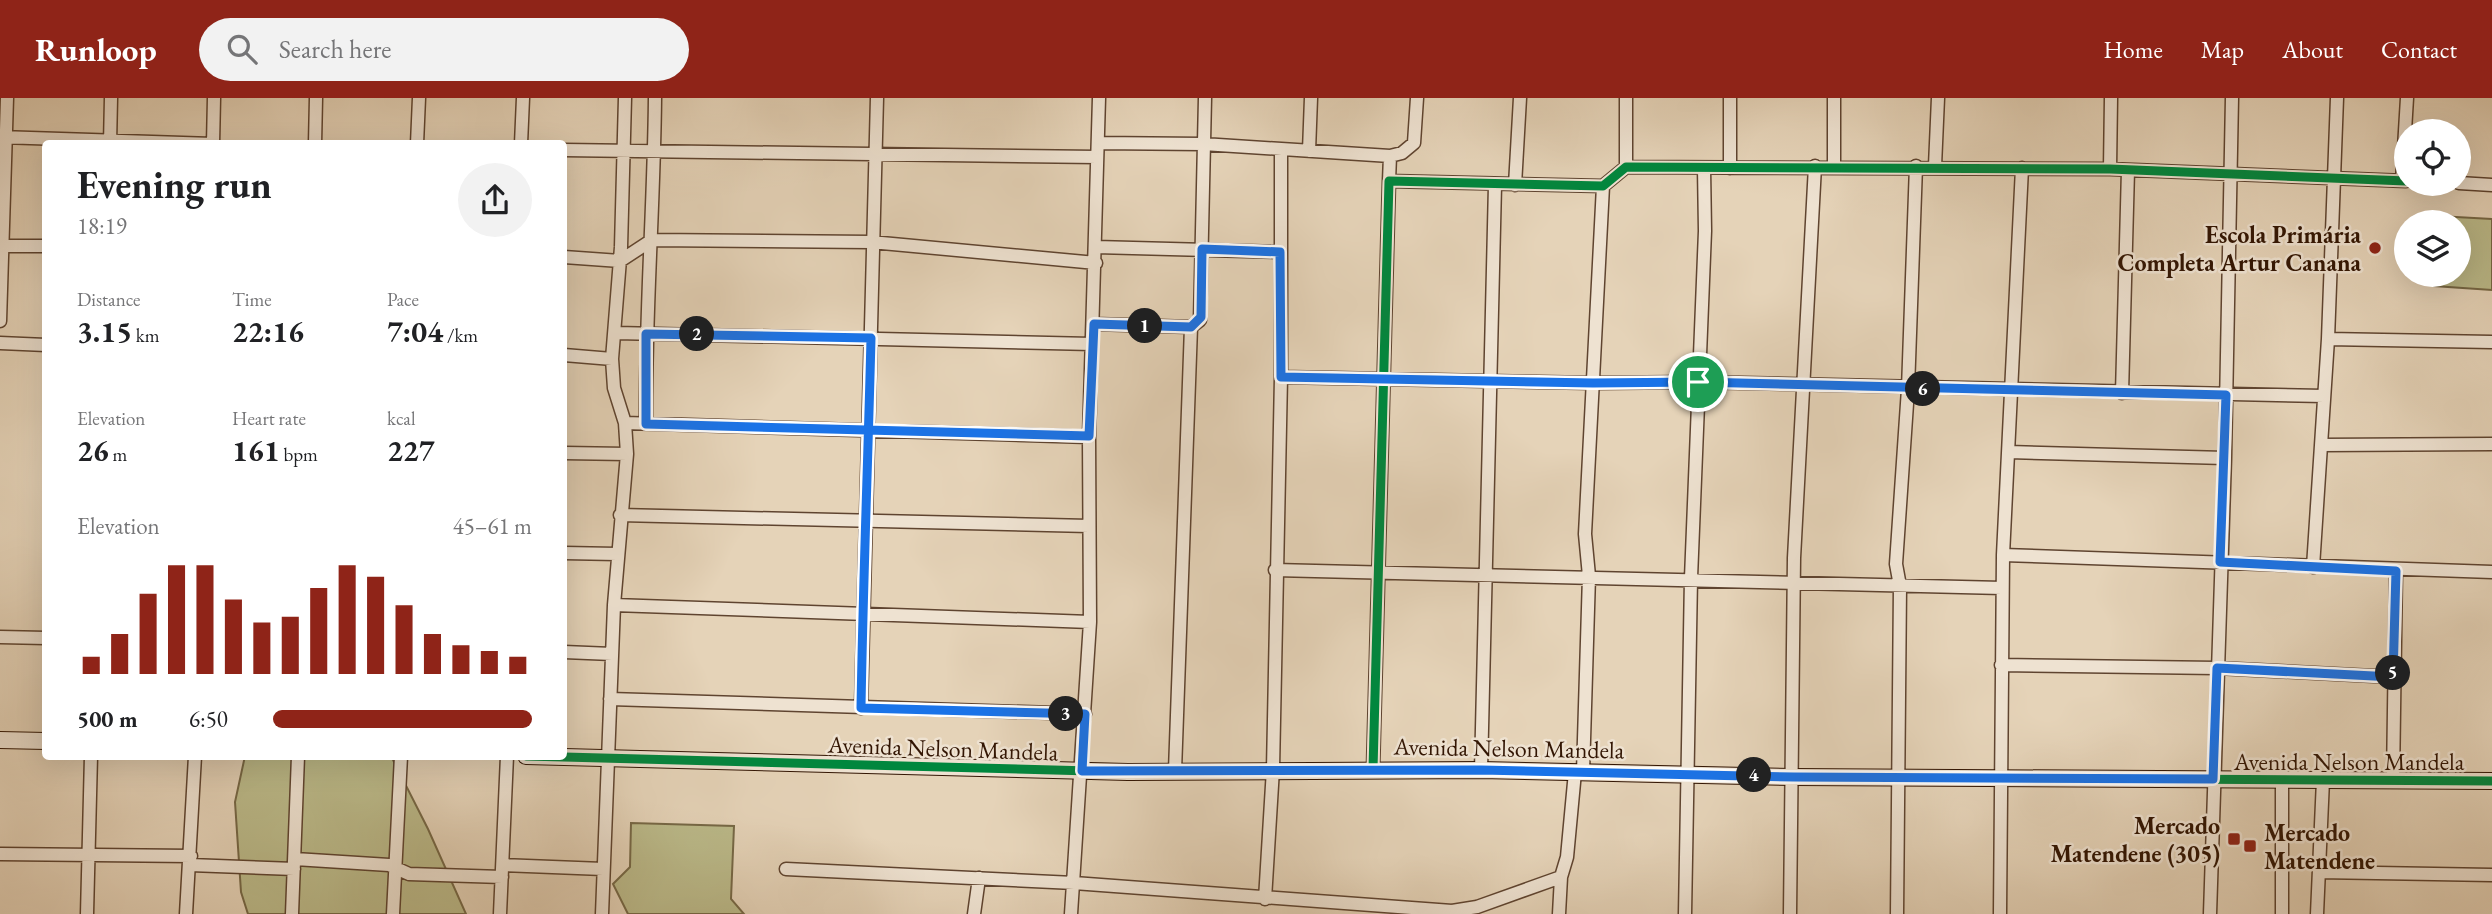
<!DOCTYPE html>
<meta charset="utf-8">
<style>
:root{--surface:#fff;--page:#f2f2f2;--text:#202124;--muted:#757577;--accent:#8f2418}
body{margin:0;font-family:"EB Garamond",serif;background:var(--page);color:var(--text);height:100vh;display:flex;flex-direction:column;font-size:26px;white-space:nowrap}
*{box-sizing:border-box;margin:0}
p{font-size:23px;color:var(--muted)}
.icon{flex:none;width:38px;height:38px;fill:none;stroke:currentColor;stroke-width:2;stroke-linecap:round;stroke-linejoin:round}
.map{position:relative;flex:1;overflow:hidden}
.panel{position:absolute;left:42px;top:42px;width:525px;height:620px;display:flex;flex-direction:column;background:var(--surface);border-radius:7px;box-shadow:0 7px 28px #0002}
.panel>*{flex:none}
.controls{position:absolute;left:2394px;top:21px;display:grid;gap:14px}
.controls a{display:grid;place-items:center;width:77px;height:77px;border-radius:50%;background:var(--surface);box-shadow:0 7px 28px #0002;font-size:35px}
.pin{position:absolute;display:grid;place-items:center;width:60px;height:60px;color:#fff;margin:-30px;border:4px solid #fff;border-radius:50%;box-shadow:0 2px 7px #0007}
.km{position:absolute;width:35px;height:35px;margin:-18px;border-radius:50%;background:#222;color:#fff;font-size:19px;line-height:35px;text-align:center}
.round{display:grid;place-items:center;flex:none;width:74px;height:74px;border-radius:37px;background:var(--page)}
.summary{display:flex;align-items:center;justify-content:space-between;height:119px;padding:0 35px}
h1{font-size:38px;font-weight:700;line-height:52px}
.metrics{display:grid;grid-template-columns:repeat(3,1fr);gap:10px;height:119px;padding:7px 35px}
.metrics div{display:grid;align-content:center}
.metrics b{font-size:30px;font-weight:700}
.metrics small{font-size:19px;font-weight:400}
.metrics p{font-size:19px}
.chart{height:196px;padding:14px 35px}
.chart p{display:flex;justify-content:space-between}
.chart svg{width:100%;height:126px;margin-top:7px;stroke:var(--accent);stroke-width:6}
ul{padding:0 35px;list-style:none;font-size:23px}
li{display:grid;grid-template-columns:112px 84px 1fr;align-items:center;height:52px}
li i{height:18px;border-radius:9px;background:var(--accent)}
header{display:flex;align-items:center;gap:42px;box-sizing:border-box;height:98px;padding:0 35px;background:var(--accent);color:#fff}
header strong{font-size:33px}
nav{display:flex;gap:38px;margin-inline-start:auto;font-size:24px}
.search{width:490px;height:63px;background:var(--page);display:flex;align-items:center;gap:18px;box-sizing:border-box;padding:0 24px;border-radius:38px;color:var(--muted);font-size:26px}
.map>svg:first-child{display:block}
.green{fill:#bbba8a;stroke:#766846;stroke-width:2}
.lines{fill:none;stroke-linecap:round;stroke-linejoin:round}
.street-casing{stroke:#5f4430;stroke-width:15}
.secondary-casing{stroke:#321503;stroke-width:18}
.street{stroke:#eee2d1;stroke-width:12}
.secondary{stroke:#eee2d1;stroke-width:16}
.cycleway-casing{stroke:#eee2d1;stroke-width:13}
.cycleway{stroke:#00873e;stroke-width:9}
.route-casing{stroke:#fff;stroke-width:14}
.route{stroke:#1a73e8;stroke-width:9}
.poi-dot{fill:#8f2418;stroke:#eee2d1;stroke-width:2.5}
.labels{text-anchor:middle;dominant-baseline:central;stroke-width:5;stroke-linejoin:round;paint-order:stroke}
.poi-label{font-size:24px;font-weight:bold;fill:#321503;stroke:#eee2d1;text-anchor:end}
.street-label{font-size:24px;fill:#321503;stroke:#eee2d1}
</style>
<header>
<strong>Runloop</strong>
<div class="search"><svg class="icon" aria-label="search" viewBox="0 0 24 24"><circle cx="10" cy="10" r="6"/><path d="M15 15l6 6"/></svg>Search here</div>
<nav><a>Home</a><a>Map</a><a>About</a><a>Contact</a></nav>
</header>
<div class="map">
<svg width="2492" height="816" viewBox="0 0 2492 816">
<rect width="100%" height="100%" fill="#e5d3b8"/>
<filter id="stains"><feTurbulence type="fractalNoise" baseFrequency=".00286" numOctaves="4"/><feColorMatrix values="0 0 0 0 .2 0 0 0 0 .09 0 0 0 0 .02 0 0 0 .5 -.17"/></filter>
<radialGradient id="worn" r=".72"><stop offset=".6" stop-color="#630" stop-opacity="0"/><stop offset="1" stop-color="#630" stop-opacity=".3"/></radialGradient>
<path class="green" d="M2438 118 2492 121V192L2434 188V177H2459V124H2438Z
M245 658H391L428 731 466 816H248L241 794 235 704Z
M631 725 734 728 731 801 744 816H628L613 786 630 769Z"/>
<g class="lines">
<defs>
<path id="street" d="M1730 0V70
M0 39 213 46
M1098 45 1203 46 1390 58 1389 83
M110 46 111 0
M213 46 214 0
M315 46 316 0
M417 46 419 0
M521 46 523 0
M564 52 1097 59
M1309 53 1311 0
M1390 58 1402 55 1414 45 1417 0
M1834 68V0
M1935 68 1938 0
M1626 69V0
M2110 71 2111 0
M2402 83 2407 0
M2459 85 2492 87
M1515 87 1520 0
M5 148H46
M1096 149 1280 154
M564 159 620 163 652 142 871 144 1096 165
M0 223 7 0
M1094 226 1191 229 1200 222 1205 0
M617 235 1092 246
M2328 241 2492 244
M0 245 46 247
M564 257 612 261
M1281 279 1593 285 1698 284 2324 298
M2122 295 2128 72
M625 325 1089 339
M646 326C645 217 654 109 655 0
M2321 347 2492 346
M2009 354 2225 360
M564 355 627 356
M620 417 1089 428
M564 455 617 456
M2003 457 2492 474
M2313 469 2328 241 2337 0
M1275 472 2002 490
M614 507 1090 524
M0 539 46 540
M564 554 612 556
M2001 567 2217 570 2393 579
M610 601 1085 616
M861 610 877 0
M1373 671 1389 83 1603 88 1626 69 2110 71 2406 83
M1481 672 1495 87
M1175 673 1191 229
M1583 674 1589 478 1585 436 1603 88
M2282 682V816
M2393 682 2396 473
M0 756 191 758
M295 761 389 767 409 776 502 779
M190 767 294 771
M503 767 603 771
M786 771 1074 785 1452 813 1477 809 1561 779 1567 759 1575 674
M2319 774 2492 777
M1265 801 1273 671 1281 279V51
M87 816 91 658
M186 816 195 658
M292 816 298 658
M393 816 401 658
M500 816 507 658
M602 816 614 507 627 356 625 325 614 290 612 261 621 149 625 0
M974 816 979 780
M1071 816 1090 524 1089 339 1099 0
M1559 816 1561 779
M1685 816 1691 480 1705 133 1704 70
M1790 816 1794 460 1815 68
M1897 816 1900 488 1896 466 1908 291 1916 68
M2000 816 2003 457 2022 70
M2210 816 2225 360 2232 0
M2317 816 2323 682"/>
<path id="secondary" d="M0 642 46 643
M526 658 1128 674 1481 672 1794 679 2492 683"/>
</defs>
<use href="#street" class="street-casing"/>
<use href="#secondary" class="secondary-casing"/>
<use href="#street" class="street"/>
<use href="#secondary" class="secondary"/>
<defs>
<path id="cycleway" d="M526 658 1128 674 1481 672 1794 679 2492 683
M1373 671 1389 83 1603 88 1626 69 2110 71 2406 83"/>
</defs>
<use href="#cycleway" class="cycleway-casing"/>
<use href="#cycleway" class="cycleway"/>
</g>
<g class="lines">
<defs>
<path id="route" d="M1698 284 1593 285 1281 279 1280 154 1202 151 1201 219 1191 229 1094 226 1089 338C942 334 794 330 646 326V236L871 240C868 363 863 486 861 610L1085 616 1082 673 1481 672 1794 679 2213 681 2217 570 2393 579 2396 473 2220 464 2226 297 1698 284"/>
</defs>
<use href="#route" class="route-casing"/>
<use href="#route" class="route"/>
</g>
<g class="poi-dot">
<circle cx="2375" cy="150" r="7"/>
<rect x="2227" y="734" width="14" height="14" rx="3.5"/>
<rect x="2243" y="741" width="14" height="14" rx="3.5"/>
</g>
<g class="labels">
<g class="poi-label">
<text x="2361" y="136">Escola Primária<tspan x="2361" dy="28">Completa Artur Canana</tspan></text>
<text x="2220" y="727">Mercado<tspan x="2220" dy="28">Matendene (305)</tspan></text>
<text x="2264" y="734" text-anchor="start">Mercado<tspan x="2264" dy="28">Matendene</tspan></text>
</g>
<g class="street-label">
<text transform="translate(943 650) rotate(2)">Avenida Nelson Mandela</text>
<text transform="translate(1509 650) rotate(1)">Avenida Nelson Mandela</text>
<text x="2349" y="663">Avenida Nelson Mandela</text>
</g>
</g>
<rect width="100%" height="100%" filter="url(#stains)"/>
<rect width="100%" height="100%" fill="url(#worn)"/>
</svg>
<div class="controls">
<a><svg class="icon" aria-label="locate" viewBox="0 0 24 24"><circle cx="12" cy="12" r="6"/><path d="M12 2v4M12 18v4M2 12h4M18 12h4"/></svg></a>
<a><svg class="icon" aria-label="layers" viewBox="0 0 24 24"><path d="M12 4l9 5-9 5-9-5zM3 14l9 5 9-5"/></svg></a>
</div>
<div class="pin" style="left:1698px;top:284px;background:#1e9e55"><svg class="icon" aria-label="arrive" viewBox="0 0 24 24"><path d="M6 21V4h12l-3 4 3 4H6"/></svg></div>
<b class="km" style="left:1145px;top:228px">1</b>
<b class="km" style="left:697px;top:236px">2</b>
<b class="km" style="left:1066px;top:616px">3</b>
<b class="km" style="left:1754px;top:677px">4</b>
<b class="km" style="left:2393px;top:575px">5</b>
<b class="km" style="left:1923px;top:291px">6</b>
<section class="panel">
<div class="summary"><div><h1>Evening run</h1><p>18:19</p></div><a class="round"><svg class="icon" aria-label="share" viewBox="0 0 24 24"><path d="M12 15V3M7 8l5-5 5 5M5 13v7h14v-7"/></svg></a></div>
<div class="metrics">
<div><p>Distance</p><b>3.15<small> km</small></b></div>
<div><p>Time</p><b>22:16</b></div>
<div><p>Pace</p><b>7:04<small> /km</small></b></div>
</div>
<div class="metrics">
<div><p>Elevation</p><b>26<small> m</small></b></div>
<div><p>Heart rate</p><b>161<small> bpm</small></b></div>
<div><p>kcal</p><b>227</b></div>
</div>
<div class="chart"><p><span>Elevation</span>45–61 m</p>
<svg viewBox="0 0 160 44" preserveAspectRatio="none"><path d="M5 44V38M15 44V30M25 44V16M35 44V6M45 44V6M55 44V18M65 44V26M75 44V24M85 44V14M95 44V6M105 44V10M115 44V20M125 44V30M135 44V34M145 44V36M155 44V38"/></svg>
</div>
<ul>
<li><b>500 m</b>6:50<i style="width:100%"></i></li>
</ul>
</section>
</div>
